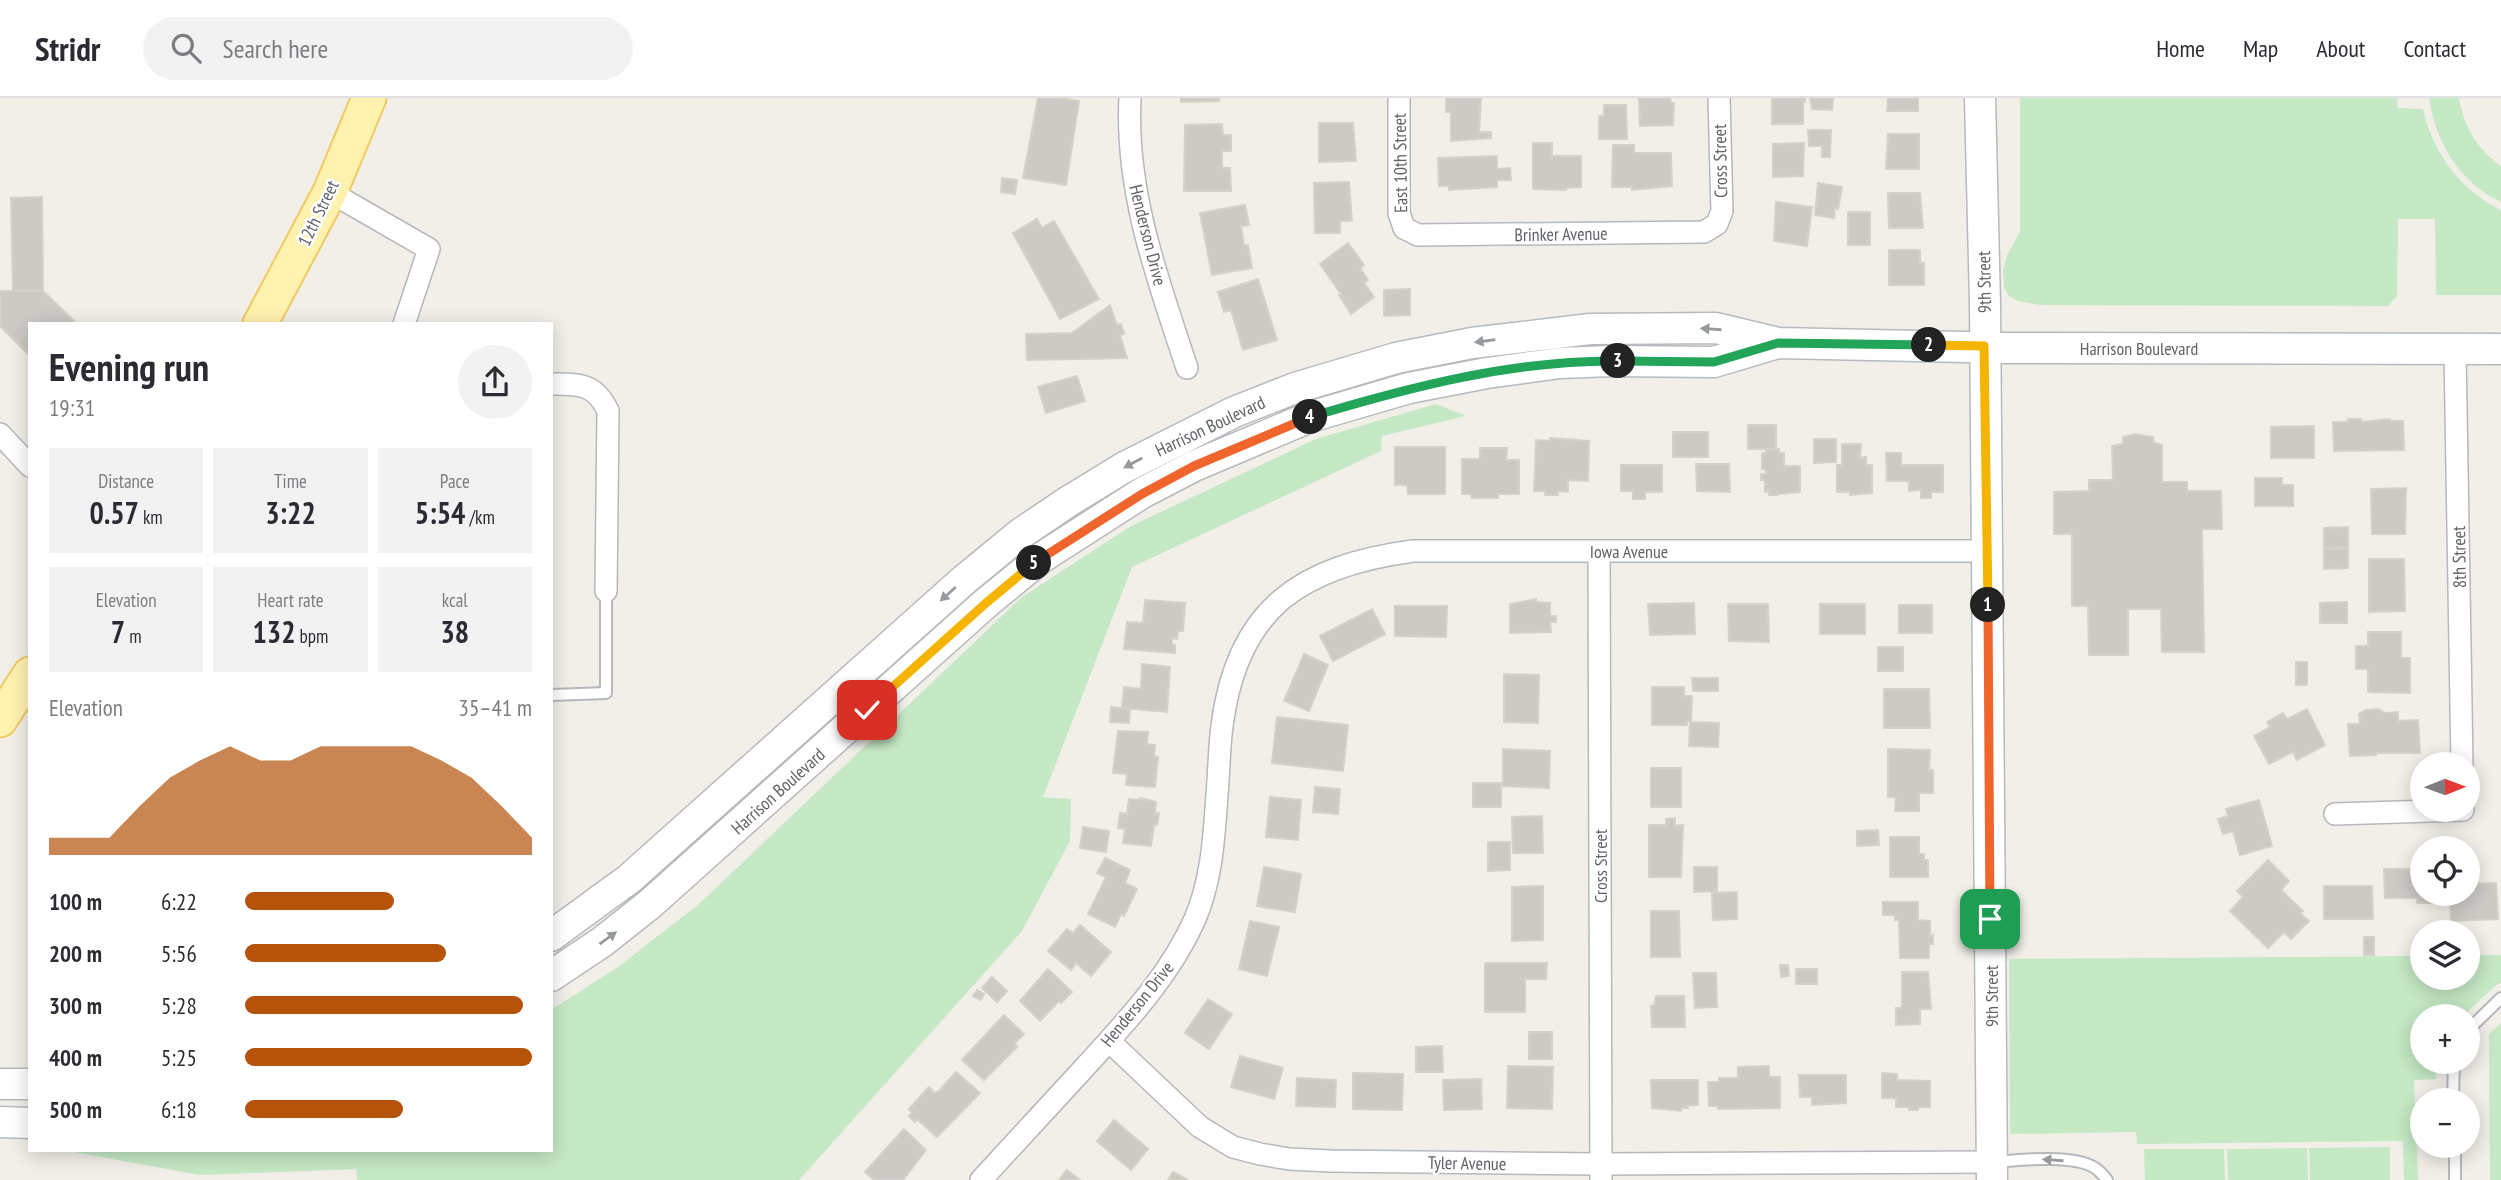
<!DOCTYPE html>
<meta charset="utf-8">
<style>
:root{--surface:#fff;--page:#f2f2f3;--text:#2b2b33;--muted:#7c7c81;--line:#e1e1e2;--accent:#b45309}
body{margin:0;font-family:"PT Sans Narrow",sans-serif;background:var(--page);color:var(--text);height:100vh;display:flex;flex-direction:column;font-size:26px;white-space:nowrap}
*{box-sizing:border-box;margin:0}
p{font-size:23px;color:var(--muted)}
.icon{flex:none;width:38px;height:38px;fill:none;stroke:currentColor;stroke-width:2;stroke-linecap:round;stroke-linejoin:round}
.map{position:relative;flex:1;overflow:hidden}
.panel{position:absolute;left:28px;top:224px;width:525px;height:830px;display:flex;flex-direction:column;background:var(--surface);border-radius:0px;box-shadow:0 4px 18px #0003}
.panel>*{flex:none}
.needle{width:46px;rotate:89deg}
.buttons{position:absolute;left:2410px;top:654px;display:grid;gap:14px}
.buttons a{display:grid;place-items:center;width:70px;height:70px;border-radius:50%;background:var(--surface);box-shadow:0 4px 18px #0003;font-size:35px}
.pin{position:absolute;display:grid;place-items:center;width:60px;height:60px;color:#fff;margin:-30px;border-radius:14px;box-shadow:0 4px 10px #0006}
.km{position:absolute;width:35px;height:35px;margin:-18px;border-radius:50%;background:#222;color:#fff;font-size:19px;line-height:35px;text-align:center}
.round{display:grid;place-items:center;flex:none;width:74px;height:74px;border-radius:37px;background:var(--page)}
.overview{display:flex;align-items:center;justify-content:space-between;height:119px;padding:0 21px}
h1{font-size:38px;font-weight:600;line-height:52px}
.metrics{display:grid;grid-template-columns:repeat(3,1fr);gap:10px;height:119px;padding:7px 21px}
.metrics div{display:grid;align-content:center;border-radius:0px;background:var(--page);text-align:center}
.metrics b{font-size:30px;font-weight:600}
.metrics small{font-size:19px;font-weight:400}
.metrics p{font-size:19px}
.chart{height:196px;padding:14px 21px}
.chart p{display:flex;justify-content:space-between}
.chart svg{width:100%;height:126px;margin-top:7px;fill:var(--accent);opacity:.7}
ul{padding:0 21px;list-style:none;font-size:23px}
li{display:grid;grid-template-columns:112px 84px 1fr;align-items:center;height:52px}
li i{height:18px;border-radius:9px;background:var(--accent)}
header{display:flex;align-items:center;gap:42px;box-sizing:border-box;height:98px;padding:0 35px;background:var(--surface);border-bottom:2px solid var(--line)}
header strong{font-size:33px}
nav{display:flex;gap:38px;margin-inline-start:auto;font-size:24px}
.search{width:490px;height:63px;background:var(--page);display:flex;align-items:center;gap:18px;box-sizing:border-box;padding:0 24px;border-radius:38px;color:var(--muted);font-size:26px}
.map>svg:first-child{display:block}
.green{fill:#c5e8c5}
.building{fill:#cccac5;stroke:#d6d1c6;stroke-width:2}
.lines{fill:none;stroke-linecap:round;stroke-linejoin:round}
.lane-casing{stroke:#b5b8bc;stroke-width:14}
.street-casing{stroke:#b5b8bc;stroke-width:24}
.secondary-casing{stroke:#b6babf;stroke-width:33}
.primary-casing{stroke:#f2c960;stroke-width:37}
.lane{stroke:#fff;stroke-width:10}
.street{stroke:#fff;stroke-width:21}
.secondary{stroke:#fff;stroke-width:30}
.primary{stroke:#fff2af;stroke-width:33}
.oneway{fill:#979a9d}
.split-1-casing{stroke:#fff;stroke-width:14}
.split-2-casing{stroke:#fff;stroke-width:14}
.split-3-casing{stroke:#fff;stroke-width:14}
.split-4-casing{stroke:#fff;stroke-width:14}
.split-5-casing{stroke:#fff;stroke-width:14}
.split-6-casing{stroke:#fff;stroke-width:14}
.split-1{stroke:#f0652b;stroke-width:9}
.split-2{stroke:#f5b400;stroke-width:9}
.split-3{stroke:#22a559;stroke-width:9}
.split-4{stroke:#22a559;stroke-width:9}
.split-5{stroke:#f0652b;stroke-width:9}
.split-6{stroke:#f5b400;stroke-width:9}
.labels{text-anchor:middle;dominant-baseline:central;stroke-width:5;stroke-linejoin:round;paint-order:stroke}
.street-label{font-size:18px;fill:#5f6368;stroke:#fff}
</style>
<header>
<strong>Stridr</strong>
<div class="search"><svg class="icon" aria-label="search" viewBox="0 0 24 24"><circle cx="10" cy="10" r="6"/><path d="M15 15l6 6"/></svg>Search here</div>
<nav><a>Home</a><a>Map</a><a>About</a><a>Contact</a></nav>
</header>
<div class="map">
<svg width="2501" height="1082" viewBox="0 0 2501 1082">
<rect width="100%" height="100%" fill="#f1efe8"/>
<path class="green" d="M2020 0H2397L2398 10 2423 11C2433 55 2460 92 2501 112V197H2436L2435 121H2398L2397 198 2388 208 2041 207 2018 203 2009 198 2004 190 2003 173 2007 157 2020 134Z
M2429 0H2459C2464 29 2477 51 2501 68V104C2459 84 2436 45 2429 0Z
M1436 306 1466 318 1382 338 1381 353 1132 469 1043 699 1071 701 1070 743 1022 833 799 1082H357L356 1071 200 1077 63 1052H551V912L618 869 699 806 1022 499 1131 428 1316 341Z
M2468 857H2501V885L2496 887 2462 919H2422V964H2437L2436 981 2414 982 2418 1082H2404L2403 1043 2137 1046 2136 1034 2010 1036 2009 861 2422 858V880H2468Z
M2501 925V1082H2490L2489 936Z
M2390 1049V1082H2310L2309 1050Z
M2307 1050 2308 1082H2228L2227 1051Z
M2144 1051H2224L2225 1082H2145Z"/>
<path class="building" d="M1038 0H1061L1079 3 1066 87 1023 80Z
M1181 0H1219V3L1181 4Z
M1446 0H1481L1479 34H1491V40L1451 43V14H1446Z
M1639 0H1670L1671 5H1674L1673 27 1640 28Z
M1772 0H1805V4H1803V26H1772Z
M1810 0H1833L1832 12 1812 11Z
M1888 0H1918V13H1887Z
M1604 7H1626L1627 41H1599V18H1604Z
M1319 25H1353L1356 63 1319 64Z
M1222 26 1223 37H1231V53H1222V70H1230L1231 93H1184L1185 27Z
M1808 32H1831L1830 59H1822V48H1809Z
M1888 36H1919V71H1886Z
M1533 45H1552V58H1581V89L1566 90V92L1533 91Z
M1804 45 1803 78 1773 79V46Z
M1613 47H1634V55H1671L1672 88 1632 92V89H1612Z
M1497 58V71L1510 70 1511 82H1497V89L1449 92V88H1439L1438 60Z
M1002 80 1017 82 1015 96 1001 94Z
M1349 84 1352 123H1340V135H1315L1314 85Z
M1818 85 1842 89 1838 111 1835 110 1834 120 1815 117Z
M1888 95H1920L1923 130H1889Z
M42 99 43 193H13L11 100Z
M1776 104 1812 109 1807 148 1774 143Z
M1245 107 1249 127 1241 128 1244 148 1248 147 1252 170 1212 177 1200 115Z
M1848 114H1870V147H1848Z
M1037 121 1042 130 1054 123 1099 201 1060 221 1013 135Z
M1348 145 1364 167 1360 170 1368 182 1364 185 1374 199 1351 216 1339 197 1341 196 1320 166Z
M1889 152H1920V165H1924V187H1889Z
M1258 181 1277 242 1243 252 1231 212 1224 214 1218 194Z
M1410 191V217L1384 218V192Z
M0 193H43L74 223 70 226H30V258L0 228Z
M1110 207 1117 227 1121 226 1124 236 1120 237 1127 260 1027 262 1026 236 1072 235Z
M1077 278 1085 303 1046 315 1038 289Z
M2348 321H2361V324L2390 321V323H2403L2404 352 2334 353 2333 324H2348Z
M1748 327H1776V351H1748Z
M2314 328V360H2271V329Z
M1673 334H1708V359H1673Z
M2135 336 2153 339 2154 345 2162 347V384H2187V393H2221L2222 431H2202L2204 554H2162L2161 511H2128V557H2089L2088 508H2072V436H2054V394L2089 393V382H2113L2112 348 2123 346V339Z
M1550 340 1589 343 1588 383 1568 382V394L1557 393 1558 397H1545V393H1534L1536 342 1550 343Z
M1814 341H1836V364L1814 365Z
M1842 346H1861L1860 360 1866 359V367H1872V395L1850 397V394H1837V367H1842Z
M1395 349H1445V396H1408L1407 387H1395Z
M1480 350H1507L1506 362H1519V396H1498V400H1472L1471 396H1462V361H1480Z
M1766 351H1779V355H1784V368H1800V394L1778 396 1777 393V397H1769V393L1765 394V382H1761V376H1766L1765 371H1762V355H1766Z
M1886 355H1901V367H1943V394H1931V400H1921V392L1909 393V383H1887Z
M1696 366H1729L1730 394 1697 393Z
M1621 367H1662V394H1645V401H1633V393H1621Z
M2255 380H2282V387H2293V408H2255Z
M2406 390 2405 436H2372L2371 391Z
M2348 429V449L2324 450V430Z
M2324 451H2348V470L2324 471Z
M2369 461H2404L2405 513 2369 514Z
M1536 501V504L1550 505V518H1556V524H1550L1551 534 1510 535V506Z
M1145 502 1185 505 1183 533H1178L1177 541 1172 540V547H1175V555L1124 551 1127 524 1143 525Z
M2347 504V525H2320V505Z
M1694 505 1695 536 1650 537 1648 506Z
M1728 506H1768L1769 544 1729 543Z
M1820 506H1865V536H1820Z
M1899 507H1932V535H1899Z
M1395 508H1447L1446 539 1395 538Z
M1372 511 1385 536 1333 563 1320 538Z
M2368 534H2401V560H2410V595L2368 594V571H2356V548H2368Z
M1878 549H1903V573H1878Z
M1304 556 1328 567 1309 613 1284 603Z
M2296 564H2307V587H2296Z
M1142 566 1170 569 1167 614 1122 610 1124 589 1141 591Z
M1504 576 1539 577 1538 625 1504 624Z
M1692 580H1718V593H1693Z
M1652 589H1684V598H1692L1691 623H1687V627H1652Z
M1884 591H1929L1930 630H1884Z
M1111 609 1130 611 1129 625 1110 624Z
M2307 611 2325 647 2297 662 2293 654 2269 666 2254 638 2270 629 2267 624 2283 615 2287 621Z
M2379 611 2384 615 2398 614V623L2418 622 2420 655H2376V657L2350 658 2348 626H2360L2359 616 2366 612Z
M1277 619 1348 627 1343 673 1272 665Z
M1690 624 1719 625 1718 649 1689 648Z
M1118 633 1148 634 1147 646 1155 647 1154 659H1158L1155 689 1126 687 1127 676 1113 675Z
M1503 651 1550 653 1549 690 1503 688Z
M1888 651 1930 652 1929 672H1933V695H1919V713H1895L1896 699H1888Z
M1651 670H1681V709H1651Z
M1473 685H1501V709H1473Z
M1315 689 1340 691 1338 716 1313 714Z
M1270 699 1301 702 1298 742 1266 739Z
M1140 700 1156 704 1155 715H1159L1157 727H1154L1151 748 1123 745 1125 731 1118 730 1120 715 1127 716 1129 701 1140 702Z
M2259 702 2272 748 2240 757 2233 733 2223 736 2218 721 2228 718 2226 711Z
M1542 718 1543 755H1513L1512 719Z
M1675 720V728L1683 727 1681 779H1649V727H1666V721Z
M1083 729 1109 733 1106 754 1080 750Z
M1878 732 1879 747 1857 748V733Z
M1890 739H1919V756H1924V762H1928V779H1890Z
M1488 744H1510V772L1488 773Z
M1105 760 1130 772 1125 785 1137 791 1124 818 1121 816 1115 829 1088 816 1106 779 1097 775Z
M2268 762 2289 783 2281 792 2303 813 2300 815 2309 823 2291 841 2284 834 2268 850 2230 813 2243 799 2237 793Z
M2414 767 2422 768V796H2435V805H2417V800H2385L2384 771H2412Z
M1264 769 1301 776 1295 814 1257 808Z
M1694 769H1717V793L1694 794Z
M2496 785 2498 821 2451 823 2450 796H2468L2470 786Z
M1543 788V842L1512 843V789Z
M2324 788H2372L2373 821H2324Z
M1737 794V821L1713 822 1712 795Z
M1883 804H1918V822L1930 823V838L1933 837V846H1929V860H1900L1899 822H1895V817H1883Z
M1651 813H1679L1680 859H1651Z
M1250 823 1279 829 1267 878 1239 871Z
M1080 827 1111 854 1091 878 1076 865 1071 872 1048 853 1067 831 1073 835Z
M2364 839H2374V857H2364Z
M1485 865H1547L1546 881H1525V914H1485Z
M1780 867H1788L1789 878 1781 879Z
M1048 871 1072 894 1061 905 1059 903 1040 923 1020 903Z
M1796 871H1817V886H1796Z
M1902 874H1928L1931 911H1920V926L1896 927V910H1902Z
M1693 875H1716L1717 909 1695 910Z
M992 879 1007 893 997 904 982 890Z
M977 892 984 896 981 902 973 898Z
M1656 898H1684L1685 929H1652L1651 908H1654Z
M1208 901 1232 916 1209 951 1185 935Z
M1004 917 1024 936 1015 945 1017 949 984 982 962 962Z
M1529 934H1552V961H1529Z
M1442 948 1443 974H1416V949Z
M1240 958 1283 970 1274 1001 1231 989Z
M1508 968 1553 969 1552 1011 1507 1010Z
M1769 968V979H1780V1010L1718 1011V1008H1709L1708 984H1719V980H1738V969Z
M956 974 980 995 937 1039 917 1021 915 1024 909 1018 912 1015 909 1011 929 989 935 995 939 993Z
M1353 975 1403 976 1402 1012 1353 1011Z
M1882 975 1897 976V982L1930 983V1009H1918V1012H1909V1009H1896V1000H1882Z
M1799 977H1846V1005L1812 1007V999H1800Z
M1297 980 1336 982 1335 1009 1296 1008Z
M1481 981 1482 1011 1444 1012 1443 982Z
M1651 982H1698V1007H1688V1010H1681V1013L1652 1010Z
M1114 1022 1148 1051 1131 1072 1097 1043Z
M904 1031 926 1052 903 1082H874L865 1074Z
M1067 1072 1080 1082H1059Z
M1173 1074 1188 1082H1168Z"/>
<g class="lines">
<defs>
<path id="lane" d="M551 597 606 595V493
M2468 932 2501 900
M2453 1003 2454 964
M2455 1048V1082
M1994 1064C2019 1062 2074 1056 2095 1070 2100 1073 2104 1078 2107 1082"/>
<path id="street" d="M1130 0C1125 94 1158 182 1187 270
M1399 0V115L1404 130 1418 137 1704 134 1717 126 1722 113 1719 0
M330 94 429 151 404 226
M2455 252 2462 667
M551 286C579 286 595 285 608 313L606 493
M0 336 30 368
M1599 453 1601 1082
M2335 716 2463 712
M1109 943 1200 1029 1233 1049 1260 1056 1289 1061 1331 1063 1601 1066 1992 1064
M981 1082C1016 1044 1050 1007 1085 969 1127 923 1169 879 1195 821 1212 781 1214 739 1217 697 1219 674 1219 651 1222 628 1237 510 1301 468 1413 453H1987"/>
<path id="secondary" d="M1980 0 1985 206 1992 1082
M551 838 629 781 964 482 1020 436 1069 403 1123 370 1234 314 1295 290 1396 260 1472 245 1590 231 1716 230 1778 245 2011 250 2501 251
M551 878 602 844 650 806 986 505 1041 460 1142 395 1194 368 1310 319 1409 290 1487 275 1560 265 1611 263 1714 264 1778 245
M0 986H30
M0 1024 30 1025"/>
<path id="primary" d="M260 226 330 94 369 0
M0 622 30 576"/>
</defs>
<use href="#lane" class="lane-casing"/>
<use href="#street" class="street-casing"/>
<use href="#secondary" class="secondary-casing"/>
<use href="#primary" class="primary-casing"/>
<use href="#lane" class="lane"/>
<use href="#street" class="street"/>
<use href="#secondary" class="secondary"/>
<use href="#primary" class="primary"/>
</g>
<defs><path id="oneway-solid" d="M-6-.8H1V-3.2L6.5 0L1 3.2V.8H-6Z" transform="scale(1.75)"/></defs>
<g class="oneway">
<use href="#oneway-solid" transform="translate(1711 231) rotate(-176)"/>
<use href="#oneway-solid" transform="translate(1485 243) rotate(172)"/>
<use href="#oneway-solid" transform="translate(1133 365) rotate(152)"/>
<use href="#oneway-solid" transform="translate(948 496) rotate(138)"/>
<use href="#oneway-solid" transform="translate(608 840) rotate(-36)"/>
<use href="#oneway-solid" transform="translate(2053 1062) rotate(-176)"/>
</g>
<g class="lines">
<defs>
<path id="split-1" d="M1988 507 1990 821"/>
<path id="split-2" d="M1929 247 1984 248 1988 507"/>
<path id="split-3" d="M1618 263 1714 264 1778 245 1929 247"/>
<path id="split-4" d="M1310 319C1410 289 1513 262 1618 263"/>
<path id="split-5" d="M1034 465 1142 396 1194 368 1310 319"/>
<path id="split-6" d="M867 612 986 505 1034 465"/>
</defs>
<use href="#split-1" class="split-1-casing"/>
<use href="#split-2" class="split-2-casing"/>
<use href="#split-3" class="split-3-casing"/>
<use href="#split-4" class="split-4-casing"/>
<use href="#split-5" class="split-5-casing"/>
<use href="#split-6" class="split-6-casing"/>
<use href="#split-1" class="split-1"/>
<use href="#split-2" class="split-2"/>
<use href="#split-3" class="split-3"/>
<use href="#split-4" class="split-4"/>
<use href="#split-5" class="split-5"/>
<use href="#split-6" class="split-6"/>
</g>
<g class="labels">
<g class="street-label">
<text transform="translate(1720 63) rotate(-91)">Cross Street</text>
<text transform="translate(1400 65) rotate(-91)">East 10th Street</text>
<text transform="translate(318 115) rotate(-64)">12th Street</text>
<text transform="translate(1561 136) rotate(-1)">Brinker Avenue</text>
<text transform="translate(1148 137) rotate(76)">Henderson Drive</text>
<text transform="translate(1984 184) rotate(-91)">9th Street</text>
<text x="2139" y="250">Harrison Boulevard</text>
<text transform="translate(1210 328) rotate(-25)">Harrison Boulevard</text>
<text x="1629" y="453">Iowa Avenue</text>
<text transform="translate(2459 459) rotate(-91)">8th Street</text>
<text transform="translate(778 693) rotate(-42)">Harrison Boulevard</text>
<text transform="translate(1600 768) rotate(-90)">Cross Street</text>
<text transform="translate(1991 898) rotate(-90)">9th Street</text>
<text transform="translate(1137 906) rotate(-51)">Henderson Drive</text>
<text transform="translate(1467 1065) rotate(1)">Tyler Avenue</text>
</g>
</g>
</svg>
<div class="buttons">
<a><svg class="needle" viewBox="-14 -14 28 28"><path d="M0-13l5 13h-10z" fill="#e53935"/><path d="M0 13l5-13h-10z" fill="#7c7c81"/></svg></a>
<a><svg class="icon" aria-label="locate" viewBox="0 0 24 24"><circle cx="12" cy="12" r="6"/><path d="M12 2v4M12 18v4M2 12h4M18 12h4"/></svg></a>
<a><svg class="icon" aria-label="layers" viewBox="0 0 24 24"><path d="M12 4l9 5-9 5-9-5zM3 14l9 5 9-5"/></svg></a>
<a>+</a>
<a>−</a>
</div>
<div class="pin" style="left:1990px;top:821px;background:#1e9e55"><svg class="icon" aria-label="arrive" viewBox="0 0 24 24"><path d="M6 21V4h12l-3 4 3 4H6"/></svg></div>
<div class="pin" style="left:867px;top:612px;background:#d93025"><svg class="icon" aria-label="check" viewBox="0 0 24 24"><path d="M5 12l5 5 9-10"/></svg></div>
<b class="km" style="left:1988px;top:507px">1</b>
<b class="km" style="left:1929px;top:247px">2</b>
<b class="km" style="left:1618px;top:263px">3</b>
<b class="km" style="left:1310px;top:319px">4</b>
<b class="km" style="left:1034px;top:465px">5</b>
<section class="panel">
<div class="overview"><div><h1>Evening run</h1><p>19:31</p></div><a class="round"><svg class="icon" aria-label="share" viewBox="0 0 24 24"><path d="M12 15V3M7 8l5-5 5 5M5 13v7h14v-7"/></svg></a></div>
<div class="metrics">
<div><p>Distance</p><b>0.57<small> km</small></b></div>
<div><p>Time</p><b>3:22</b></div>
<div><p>Pace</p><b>5:54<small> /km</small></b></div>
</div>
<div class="metrics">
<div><p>Elevation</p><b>7<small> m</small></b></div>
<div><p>Heart rate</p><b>132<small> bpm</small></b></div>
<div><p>kcal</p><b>38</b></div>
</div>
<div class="chart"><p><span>Elevation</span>35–41 m</p>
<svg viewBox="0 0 160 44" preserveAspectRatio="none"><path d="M0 44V38L10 38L20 38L30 27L40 17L50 11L60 6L70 11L80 11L90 6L100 6L110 6L120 6L130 11L140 17L150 27L160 38V44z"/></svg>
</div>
<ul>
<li><b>100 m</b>6:22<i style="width:52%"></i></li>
<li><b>200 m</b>5:56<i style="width:70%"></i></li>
<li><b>300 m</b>5:28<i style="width:97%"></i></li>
<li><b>400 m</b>5:25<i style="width:100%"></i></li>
<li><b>500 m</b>6:18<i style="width:55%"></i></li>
</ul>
</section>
</div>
